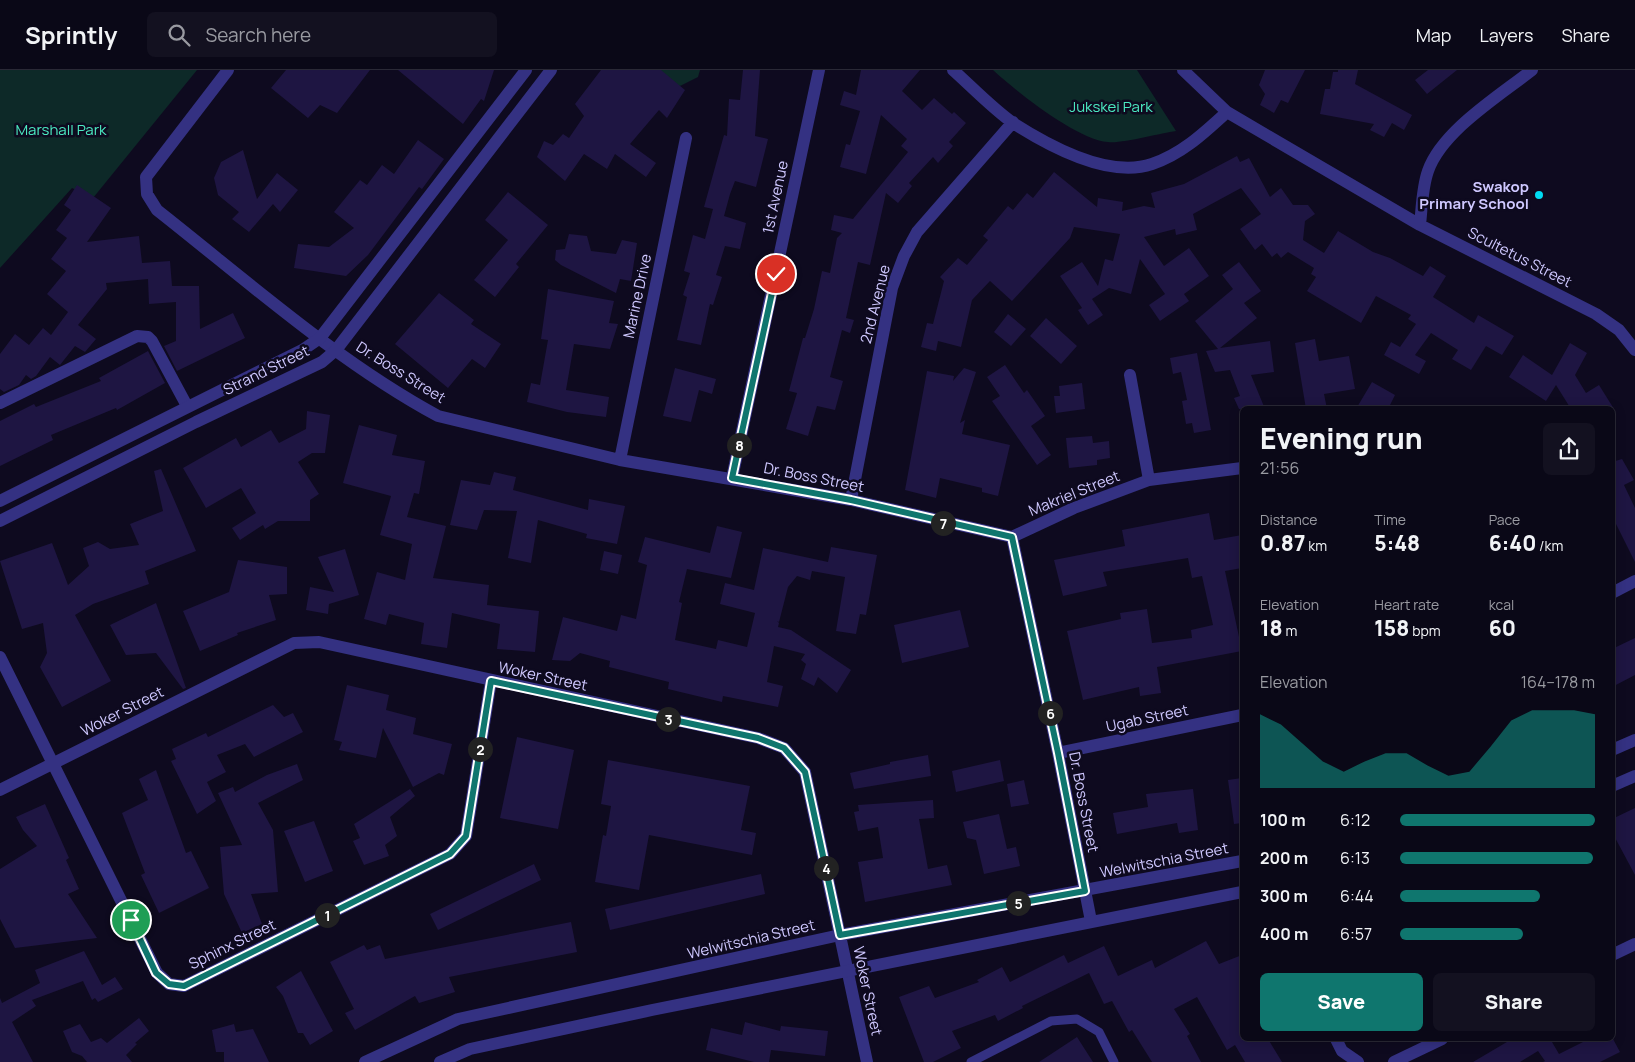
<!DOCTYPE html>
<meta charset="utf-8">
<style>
:root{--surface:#0a0817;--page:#131120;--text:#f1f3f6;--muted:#999aa1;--line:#2a2936;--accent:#0f766e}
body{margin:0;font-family:Manrope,sans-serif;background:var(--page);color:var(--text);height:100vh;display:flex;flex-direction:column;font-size:19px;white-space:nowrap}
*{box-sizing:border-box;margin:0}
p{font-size:16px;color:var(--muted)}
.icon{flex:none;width:28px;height:28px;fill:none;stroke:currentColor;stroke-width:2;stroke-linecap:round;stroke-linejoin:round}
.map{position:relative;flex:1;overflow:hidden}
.drawer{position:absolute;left:1240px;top:336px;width:375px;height:635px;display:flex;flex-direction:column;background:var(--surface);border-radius:8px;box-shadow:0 2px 12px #0003,0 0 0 1px var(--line)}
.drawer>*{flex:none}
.pin{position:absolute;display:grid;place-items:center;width:42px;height:42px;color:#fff;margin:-21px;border:2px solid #fff;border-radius:50%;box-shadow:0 1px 5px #0007}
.km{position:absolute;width:25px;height:25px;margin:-12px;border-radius:50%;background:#222;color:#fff;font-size:14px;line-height:25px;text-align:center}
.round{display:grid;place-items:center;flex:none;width:52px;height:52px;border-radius:8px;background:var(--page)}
.headline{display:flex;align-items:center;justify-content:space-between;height:85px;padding:0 20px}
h1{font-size:28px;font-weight:800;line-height:38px}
.metrics{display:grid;grid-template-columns:repeat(3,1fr);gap:8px;height:85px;padding:5px 20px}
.metrics div{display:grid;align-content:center}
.metrics b{font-size:21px;font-weight:800}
.metrics small{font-size:14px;font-weight:400}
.metrics p{font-size:14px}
.chart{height:140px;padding:10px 20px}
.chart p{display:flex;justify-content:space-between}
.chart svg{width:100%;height:90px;margin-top:5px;fill:var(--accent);opacity:.7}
.button{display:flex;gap:10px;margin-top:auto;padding:10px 20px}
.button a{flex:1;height:58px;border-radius:8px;background:var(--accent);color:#fff;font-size:20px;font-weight:800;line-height:58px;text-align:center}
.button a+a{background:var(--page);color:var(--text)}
ul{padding:0 20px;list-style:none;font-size:16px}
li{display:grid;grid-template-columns:80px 60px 1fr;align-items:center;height:38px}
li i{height:12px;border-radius:6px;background:var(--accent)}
header{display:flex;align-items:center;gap:30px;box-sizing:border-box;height:70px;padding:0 25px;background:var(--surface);border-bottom:1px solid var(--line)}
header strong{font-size:24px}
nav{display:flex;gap:28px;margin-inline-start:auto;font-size:18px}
.search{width:350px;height:45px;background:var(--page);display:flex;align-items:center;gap:12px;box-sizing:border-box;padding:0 18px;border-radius:8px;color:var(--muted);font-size:19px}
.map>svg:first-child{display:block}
.green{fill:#0d2928}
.building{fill:#1e1542}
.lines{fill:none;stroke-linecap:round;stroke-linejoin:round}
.service{stroke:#343182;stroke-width:9}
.minor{stroke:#343182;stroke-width:12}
.tertiary{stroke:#343182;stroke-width:12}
.route-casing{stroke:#fff;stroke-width:10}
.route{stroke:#0f766e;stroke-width:6}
.poi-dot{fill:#00dbf3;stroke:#0e0a1f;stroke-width:2}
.labels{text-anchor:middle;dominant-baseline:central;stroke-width:5;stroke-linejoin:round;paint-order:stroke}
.park-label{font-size:15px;fill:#4be9c1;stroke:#0e0a1f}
.poi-label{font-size:15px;font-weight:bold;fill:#cfc8ff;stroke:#0e0a1f;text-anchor:end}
.street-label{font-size:15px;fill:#cfc8ff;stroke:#0e0a1f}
</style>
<header>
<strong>Sprintly</strong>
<div class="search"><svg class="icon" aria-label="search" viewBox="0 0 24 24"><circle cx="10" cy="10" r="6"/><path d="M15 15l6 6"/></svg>Search here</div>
<nav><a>Map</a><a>Layers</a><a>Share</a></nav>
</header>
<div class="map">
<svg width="1635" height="992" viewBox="0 0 1635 992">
<rect width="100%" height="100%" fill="#0e0a1f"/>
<path class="green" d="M0 0H197L93 128 72 118 0 198Z
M650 0H700L698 7 680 16Z
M993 0H1137L1176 61C1161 63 1121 74 1108 72 1076 69 1017 22 993 0Z"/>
<path class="building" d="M286 0H370L337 43 320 35 308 48 271 18Z
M398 0H494L484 31 481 29 463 54Z
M601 0H661L685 20 667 48 659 40 630 74 656 93 646 107 615 84 607 99 584 84 565 111 537 87 544 71 553 75 563 64 569 68 584 46 575 34Z
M743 0H760L755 66 768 69 756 117 735 111 730 124 724 146 746 153 740 179 725 176 716 205 722 207 713 235 710 234 701 275 677 270 687 227 683 225 690 203 684 201 693 165 705 169 713 139 704 137 724 65 727 66 729 29 740 30Z
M861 0H920L902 21 922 40 934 28 952 44 954 42 966 53 949 72 953 76 938 93 933 87 909 113 912 116 898 133 886 123 870 195 858 192 846 248 854 250 850 263 842 260 830 307 843 311 835 340 817 336 808 366 786 359 797 323 789 321 803 268H805L814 239 822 201 830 203 837 168 842 163 831 160 834 145 853 149 908 82 901 76 907 69 881 45 866 104 840 97 846 74 850 75 860 41 840 35 844 21 856 25Z
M1265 0H1305L1288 33 1281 30 1274 43 1260 35 1265 24 1259 15Z
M1338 0H1358L1355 14 1412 45 1404 60 1392 53 1384 67 1370 60 1374 54 1320 44 1325 19H1330L1333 2H1338Z
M1428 0H1457L1427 24 1415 10Z
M418 70 444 89 422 119 419 117 368 185 346 206 294 198 298 174 329 177 354 158 334 142 360 110 367 115 382 95 394 104Z
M243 80 257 129 277 103 298 120 280 142 273 134 249 162 232 149 239 142 218 125 214 108 221 92Z
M1237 86 1240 92 1249 88 1270 127 1281 118 1293 135H1308L1315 144 1305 151 1303 170 1324 183 1338 161 1373 182 1390 188 1423 206 1430 196 1446 206 1433 227 1474 253 1478 245 1514 266 1502 285 1486 276 1471 300 1452 289 1458 280 1431 263 1415 285 1426 291 1419 304 1384 285 1391 272 1400 277 1416 254 1408 249 1411 245 1376 226 1361 253 1307 221 1316 207 1311 204 1314 198 1288 182 1281 188 1277 183 1272 187 1262 174 1255 180 1240 159 1261 144 1241 118 1193 144 1197 160 1176 165 1175 159 1144 167 1164 196 1189 178 1209 206 1184 224 1189 231 1160 251 1149 235 1165 224 1140 189 1131 224 1109 218 1092 229 1103 245 1088 255 1078 240 1082 238 1060 206 1082 192 1098 216 1105 189 1113 191 1120 164 1074 157 1070 168 1012 231 990 211 972 230 961 277 938 271 936 281 921 277 927 253 933 254 944 211 940 207 958 188 967 195 988 170 983 166 1008 136 1013 140 1027 123 1033 128 1054 102 1097 137 1098 128 1123 132 1122 141 1144 136 1155 138 1151 123 1184 114Z
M77 115 111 138 87 172 139 166 142 193 170 191 172 216H199L200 259 233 243 245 268 177 301 164 276 176 271V232L149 234 148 209 106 213 107 219 78 255 96 269 85 282 75 276 60 295 50 287 36 306 31 309 26 305 19 315 4 322 0 319V284L15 264 29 275 43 258 51 265 68 242 47 224 66 201 51 189 67 168 56 160 71 140 64 135Z
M508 122 548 155 516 194 519 197 495 227 474 210 508 170 485 150Z
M569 164 587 166 591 181 616 184 622 170 637 173 631 211 620 209 616 223 561 195 555 190 556 180 565 179Z
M1239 192 1261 221 1244 233 1257 248 1220 278 1270 271 1274 302 1251 305 1265 339H1239L1234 328 1240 326 1230 300 1215 302 1206 281 1218 279 1195 251 1233 219 1222 205Z
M548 219 614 231 609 253 618 254 610 279 574 274 566 320 609 327 606 347 567 342 527 332 531 313 540 315 548 270 541 269Z
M439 223 474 250 471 254 501 274 485 298 472 289 448 318 395 274Z
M1008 244 1026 259 1011 276 994 262Z
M1046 248 1077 276 1061 294 1030 266Z
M1315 269 1319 291 1349 286 1355 319 1324 324 1327 339H1306L1295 273Z
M1570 273 1587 283 1575 305 1586 323 1599 315 1614 339H1571L1556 315 1546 331 1509 307 1523 285 1552 305Z
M148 281 165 313 117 340 116 338 51 365 53 370 0 396V351L34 334 36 337 101 311 99 308Z
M1197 283 1211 360 1194 363 1192 353 1186 354 1182 331 1187 330 1181 302 1173 304 1170 288Z
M1005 295 1024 323 1027 320 1045 346 1031 356 1051 385 1037 395 992 331 1000 326 987 307Z
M675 298 716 309 712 324 699 320 691 352 663 346Z
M964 298 976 302 960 353 965 350 962 364 1010 375 998 426 982 422V418L940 408 936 428 905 420 927 301 954 306 953 311Z
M1372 312 1395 325 1388 339H1356Z
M1082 313 1085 339 1056 343 1054 326H1060L1059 316Z
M307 341 330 345 325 383H312L298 392 319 424 310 430V451H278L265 459 263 455 240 470 232 458 256 443 241 418 206 438 183 398 236 368 241 377 271 360 279 373 306 359Z
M359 355 397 365 392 385 425 391 419 424 414 423 407 447 446 456 433 508 489 515 487 535 539 541 535 582 497 579 500 554 452 543 447 578 421 574 424 553 389 544 386 555 364 549 377 502 405 510 412 474 380 465 391 426 343 413Z
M1092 366 1093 373 1109 371 1110 388 1097 390V395L1069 398 1066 368Z
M1622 389 1634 410 1624 415 1635 438V492L1612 446V392Z
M161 399 196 481 145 501 149 514 93 534 75 545 111 611 62 637 40 597 47 583 43 553 22 559 0 491 52 473 68 515 89 496 83 478 98 472 110 479 139 475 130 454 163 441 154 401Z
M494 402 516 407 513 420 588 440 589 429 625 436 617 474 586 468 587 464 538 450 531 493 508 488 517 441 484 440 477 460 450 455 461 410 490 415Z
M1209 443 1214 470 1242 465V498L1225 501 1242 581 1157 597 1161 623 1140 626 1139 617 1083 630 1067 561 1121 549 1120 543 1147 539 1152 573 1192 568 1191 560 1213 555 1202 506 1192 508 1188 488 1103 502 1107 516 1063 526 1054 490 1125 476 1122 460Z
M717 456 742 462 731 508 687 499 679 532 682 533 675 570 716 579 718 570 747 577 755 543 720 534 725 513 754 520 763 478 828 492 831 477 877 485 866 545 860 544 856 564 836 561 845 507 812 501 810 510 797 506 788 517 779 552 777 551 779 553 778 557 791 560 851 600 837 623 818 607 814 616 801 609 806 594 801 590 805 584 774 576 767 612 783 616 778 637 723 626 722 632 668 619 669 612 609 597 610 591 580 583 570 591 552 590 563 547 617 561 621 545 636 549 647 495 638 492 645 467 710 483Z
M345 479 359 525 329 534 328 544 306 540 310 517 334 522 318 487Z
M604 481 622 485 618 504 600 500Z
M238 490 287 497V524L269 525 276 550 237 563 238 565 200 581 183 541 229 522Z
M156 533 186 618 183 619 156 583 126 585 110 555Z
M960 540 969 577 902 593 894 555Z
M1635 568V605L1612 617V579Z
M347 615 389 625 386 640 416 648 413 664 452 674 444 705 439 703 413 717 383 658 376 688 339 680 342 672 334 670Z
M273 635 284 647 293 643 303 662 254 687 245 674 217 685 226 702 207 712 216 731 197 744 171 691 176 689 172 679 206 663 208 667Z
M517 667 574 680 558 759 500 748Z
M928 685 931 706 854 719 850 703 890 694V692Z
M608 690 750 716 741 760 756 763 752 785 649 765 639 820 595 812 603 765 606 766 611 736 601 734Z
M1000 690 1004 711 956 722 952 701Z
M297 694 303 710 258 733 273 760 278 822 251 824 262 854 242 863 224 824 220 777 242 775 218 723 233 717 235 722 267 705Z
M156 700 186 783 191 781 209 818 159 843 141 805 145 803 122 743 148 730 139 709Z
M1242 708V753L1234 754 1228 710Z
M1024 710 1029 734 1011 737 1007 714Z
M410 719 415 726 390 747 397 766 385 775 389 786 364 795 353 771 360 768 354 754Z
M1193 719 1198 760 1179 763 1177 753 1117 764 1113 743 1148 737 1146 724Z
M933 730 934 748 919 749 928 799 947 795 952 815 865 832 858 792 883 788 878 757 858 761 854 742 859 741 858 735Z
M45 734 69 788 66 790 79 819 68 824 97 868 15 878 0 849V799L37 776 23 760 16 747Z
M1635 738V805L1612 762V749Z
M999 744 1007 779 1016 777 1020 796 984 804 976 770 967 768 963 752Z
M314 751 333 801 305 812 284 761Z
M534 794 541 810 438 860 430 844Z
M761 804 765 824 610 860 605 839Z
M571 852 577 882 449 907 455 922 419 933 415 926 355 960 345 943 354 939 330 892 364 875 367 880 380 875 385 889Z
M1206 871 1219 894 1242 885V969H1268L1282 992H1245L1235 975 1227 980 1197 927 1174 939 1190 964 1187 966 1201 992H1152L1132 960 1129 962 1112 931 1104 934 1089 903 1022 936 1023 938 998 951 995 945 952 961 961 978 933 992H924L899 927 929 916 935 928 979 912 977 910 1002 897 1010 912 1064 885 1068 893 1104 876 1118 906 1152 890 1155 898Z
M84 881 102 915 115 907 123 919 98 932 95 928 92 930 83 911 32 930 36 936 12 952 33 992H0V928L2 933 40 913 35 900Z
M301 901 333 961 310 975 303 963H298L283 926 276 917Z
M139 948 149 961 135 973 137 974 126 985 132 992H87L82 986 72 982 63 961 80 954 91 972 101 968 107 973Z
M745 952 780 961 781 956 828 961 825 986 771 980 769 992H754L706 980 711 958 742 965Z
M234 954 236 962 253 959 269 992H224V982H216L212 960Z
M1077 967 1093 992H1039Z
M1512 969H1558L1552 972 1559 984 1589 969H1613L1620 982 1600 992H1543L1545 991 1538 981 1520 992H1473Z"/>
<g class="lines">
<path class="service" d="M971 992 1051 951 1077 949 1099 962 1114 992"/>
<path class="minor" d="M228 0 146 107 147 124 157 140C246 210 338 292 438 346L620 390 851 430 1012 467
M953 0C972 17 992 38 1013 53 1049 76 1108 109 1152 94 1182 84 1204 63 1227 42
M1183 0 1227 42 1420 155 1596 244 1619 260 1635 280
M1420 155C1422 137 1422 118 1428 101 1442 61 1499 26 1532 0
M1130 305 1149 410
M0 333 137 266 148 267 152 271 187 336
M620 390 686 68
M732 408 819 0
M851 430 892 218 904 186 917 162 1013 52
M1012 467 1058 683 1091 851
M1012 467 1074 438 1149 410 1242 398
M1612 523 1635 511
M0 587 157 903 169 914 184 916 450 784 466 766 491 611
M1058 683 1242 645
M0 720 294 573 319 572 758 668 784 678 805 702 867 992
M1612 885 1635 874
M1336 969 1342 981 1358 992
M1394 992 1442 969"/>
<path class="tertiary" d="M0 431 304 279 320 268 526 0
M0 451 196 352 322 292 336 280 551 0
M1612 680 1635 670
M1612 716 1635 706
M365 992 458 949 840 865 1242 791
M440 992 470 979 652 940 1242 822"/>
</g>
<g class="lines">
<defs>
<path id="route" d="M131 850 156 903 169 914 184 916 450 784 466 766 491 611 758 668 784 678 805 702 840 865 1085 821 1058 683 1012 467 851 430 732 408 776 204"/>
</defs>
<use href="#route" class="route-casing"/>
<use href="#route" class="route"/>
</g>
<circle class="poi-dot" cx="1539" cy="125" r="5"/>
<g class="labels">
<g class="park-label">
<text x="1111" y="36">Jukskei Park</text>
<text x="61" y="59">Marshall Park</text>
</g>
<g class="poi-label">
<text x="1529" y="116">Swakop<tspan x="1529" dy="17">Primary School</tspan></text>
</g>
<g class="street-label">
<text transform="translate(775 127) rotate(-78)">1st Avenue</text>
<text transform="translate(1520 187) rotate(27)">Scultetus Street</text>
<text transform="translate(637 226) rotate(-78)">Marine Drive</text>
<text transform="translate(875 234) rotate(-76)">2nd Avenue</text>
<text transform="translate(266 300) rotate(-26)">Strand Street</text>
<text transform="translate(401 302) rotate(32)">Dr. Boss Street</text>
<text transform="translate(814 407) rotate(11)">Dr. Boss Street</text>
<text transform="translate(1074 423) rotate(-22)">Makriel Street</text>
<text transform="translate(543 606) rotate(12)">Woker Street</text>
<text transform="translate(122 641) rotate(-27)">Woker Street</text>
<text transform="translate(1147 648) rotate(-12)">Ugab Street</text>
<text transform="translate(1084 732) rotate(79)">Dr. Boss Street</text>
<text transform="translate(1164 790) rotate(-11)">Welwitschia Street</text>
<text transform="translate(751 869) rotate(-13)">Welwitschia Street</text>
<text transform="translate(232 874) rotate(-26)">Sphinx Street</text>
<text transform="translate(868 921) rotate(78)">Woker Street</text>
</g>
</g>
</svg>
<div class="pin" style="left:131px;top:850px;background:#1e9e55"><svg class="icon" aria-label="arrive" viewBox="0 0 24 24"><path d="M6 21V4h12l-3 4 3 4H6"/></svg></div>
<div class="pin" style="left:776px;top:204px;background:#d93025"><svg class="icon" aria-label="check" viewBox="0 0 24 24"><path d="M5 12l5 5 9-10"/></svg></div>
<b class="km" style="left:327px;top:845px">1</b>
<b class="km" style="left:480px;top:679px">2</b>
<b class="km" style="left:668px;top:649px">3</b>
<b class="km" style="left:826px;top:798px">4</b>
<b class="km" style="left:1018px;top:833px">5</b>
<b class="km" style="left:1050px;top:643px">6</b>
<b class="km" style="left:943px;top:453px">7</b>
<b class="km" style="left:739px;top:375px">8</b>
<section class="drawer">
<div class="headline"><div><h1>Evening run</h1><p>21:56</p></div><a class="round"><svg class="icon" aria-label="share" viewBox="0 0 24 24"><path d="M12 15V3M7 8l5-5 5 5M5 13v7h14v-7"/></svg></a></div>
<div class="metrics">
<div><p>Distance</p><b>0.87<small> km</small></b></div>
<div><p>Time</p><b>5:48</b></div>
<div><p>Pace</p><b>6:40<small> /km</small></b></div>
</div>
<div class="metrics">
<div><p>Elevation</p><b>18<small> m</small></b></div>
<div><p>Heart rate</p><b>158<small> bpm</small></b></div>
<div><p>kcal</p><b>60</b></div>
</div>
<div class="chart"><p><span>Elevation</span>164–178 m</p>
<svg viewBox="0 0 160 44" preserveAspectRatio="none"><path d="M0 44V8L10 13L20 22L30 31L40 36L50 31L60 27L70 27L80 33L90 38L100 36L110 24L120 11L130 6L140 6L150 6L160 8V44z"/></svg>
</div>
<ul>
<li><b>100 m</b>6:12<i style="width:100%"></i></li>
<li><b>200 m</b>6:13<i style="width:99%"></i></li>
<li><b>300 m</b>6:44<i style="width:72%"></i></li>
<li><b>400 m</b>6:57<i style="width:63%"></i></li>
</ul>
<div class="button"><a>Save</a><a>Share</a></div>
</section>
</div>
